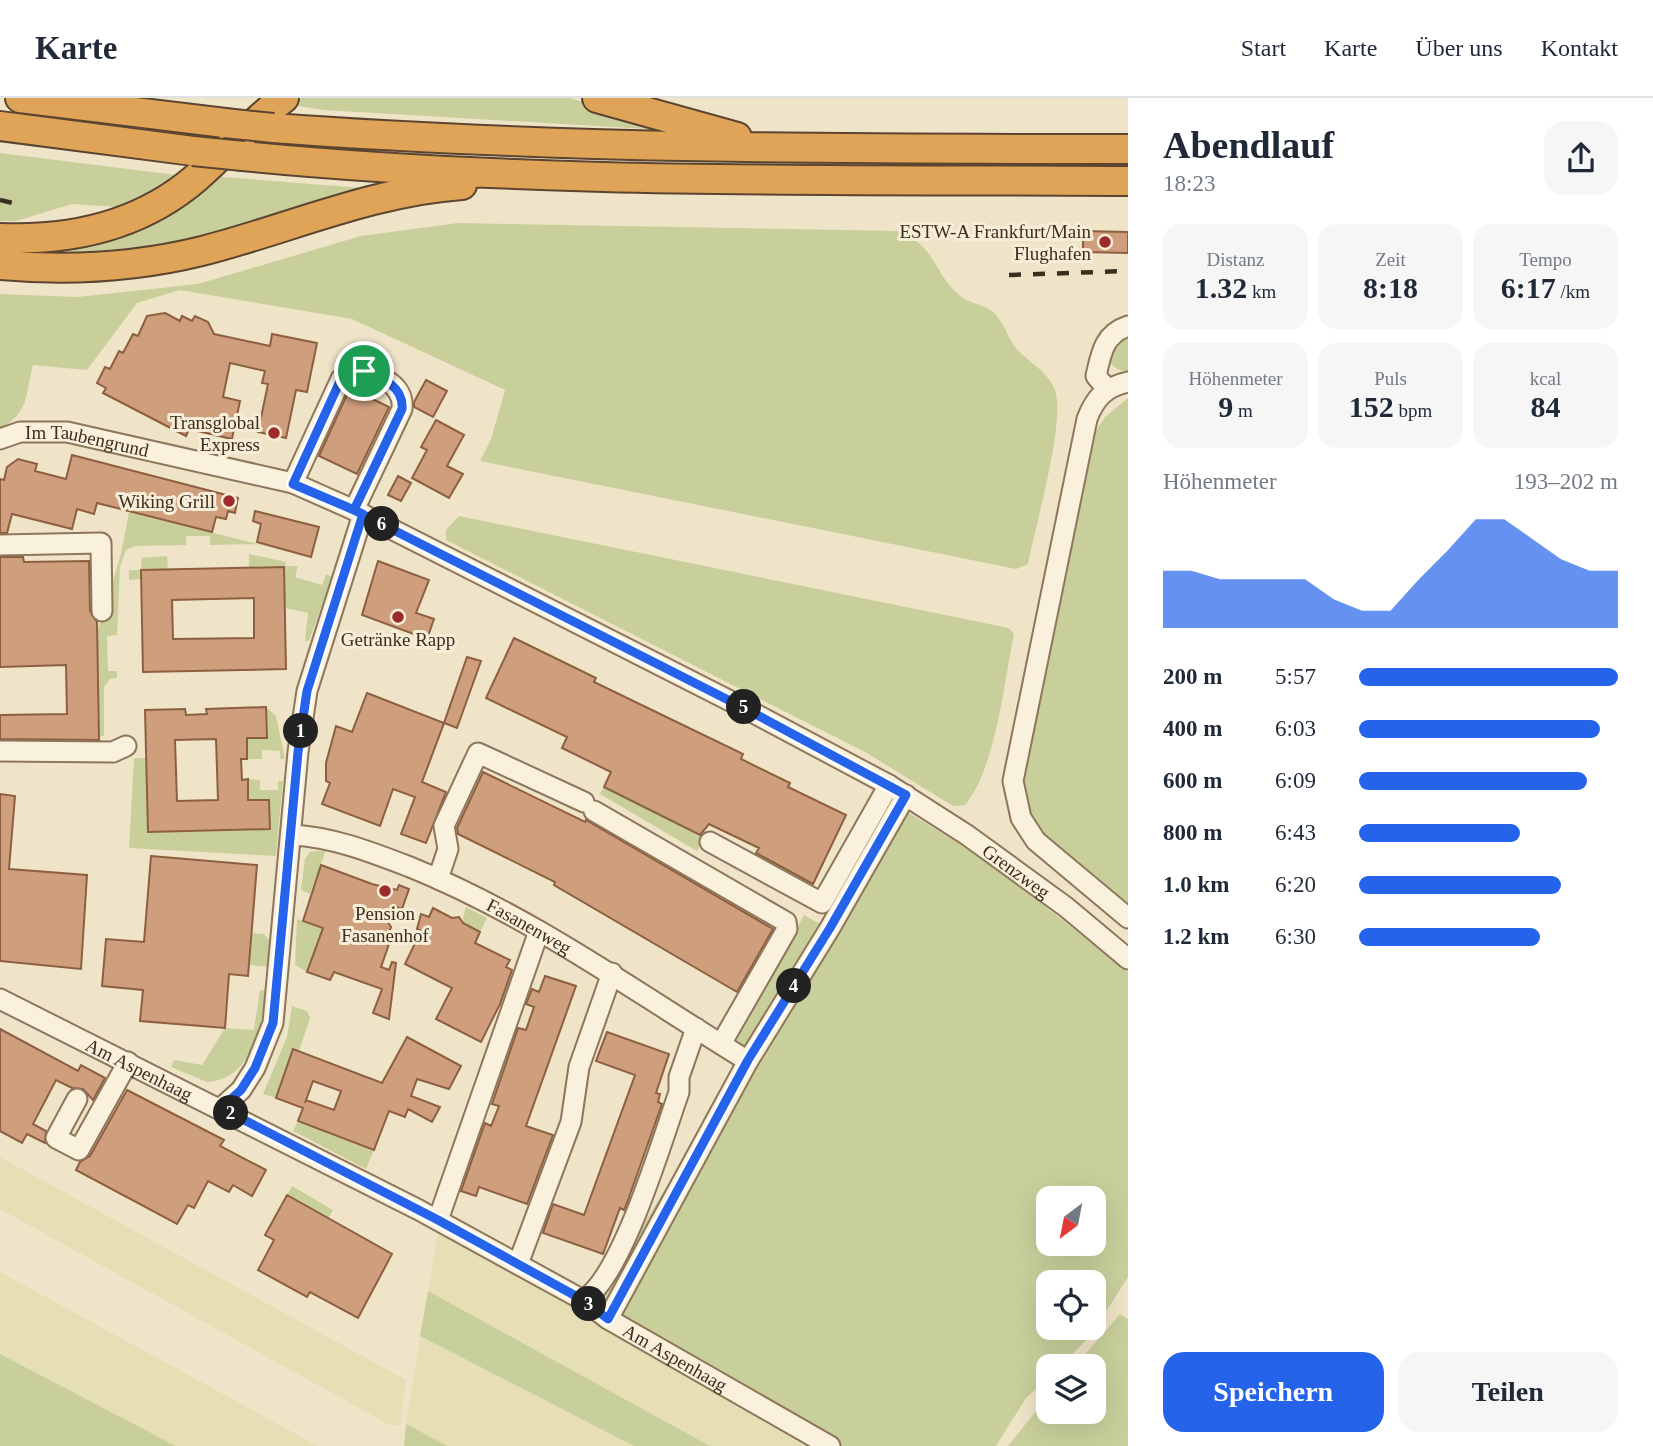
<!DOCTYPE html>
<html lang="de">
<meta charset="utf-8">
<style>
:root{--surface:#fff;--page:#f6f6f7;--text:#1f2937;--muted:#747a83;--line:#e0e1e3;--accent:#2563eb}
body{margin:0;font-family:Georgia,serif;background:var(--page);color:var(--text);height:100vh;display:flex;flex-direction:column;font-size:26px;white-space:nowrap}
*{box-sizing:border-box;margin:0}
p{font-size:23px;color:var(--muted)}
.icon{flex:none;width:38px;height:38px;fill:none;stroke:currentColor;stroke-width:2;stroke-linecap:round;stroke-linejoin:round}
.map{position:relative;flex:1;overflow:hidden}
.sheet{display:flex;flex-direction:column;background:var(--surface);width:525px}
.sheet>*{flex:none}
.needle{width:46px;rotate:212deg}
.fabs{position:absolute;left:1036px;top:1088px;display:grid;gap:14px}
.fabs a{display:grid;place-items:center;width:70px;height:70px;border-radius:14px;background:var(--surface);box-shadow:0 7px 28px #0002;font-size:35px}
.pin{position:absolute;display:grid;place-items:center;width:60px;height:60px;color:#fff;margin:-30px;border:4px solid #fff;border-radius:50%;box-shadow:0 2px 7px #0007}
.km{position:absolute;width:35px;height:35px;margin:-18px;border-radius:50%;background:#222;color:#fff;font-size:19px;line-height:35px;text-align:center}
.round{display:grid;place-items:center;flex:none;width:74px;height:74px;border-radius:21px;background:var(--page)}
.head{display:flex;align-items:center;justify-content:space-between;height:119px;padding:0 35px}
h1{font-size:38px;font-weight:700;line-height:52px}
.figures{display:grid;grid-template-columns:repeat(3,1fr);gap:10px;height:119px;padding:7px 35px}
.figures div{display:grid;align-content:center;border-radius:18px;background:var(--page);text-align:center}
.figures b{font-size:30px;font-weight:700}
.figures small{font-size:19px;font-weight:400}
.figures p{font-size:19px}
.chart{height:196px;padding:14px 35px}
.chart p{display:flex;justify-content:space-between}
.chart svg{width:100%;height:126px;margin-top:7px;fill:var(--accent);opacity:.7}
.action{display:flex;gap:14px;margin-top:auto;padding:14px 35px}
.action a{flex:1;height:80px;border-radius:21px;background:var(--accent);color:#fff;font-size:28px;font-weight:700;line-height:80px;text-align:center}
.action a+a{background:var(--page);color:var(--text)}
ul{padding:0 35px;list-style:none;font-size:23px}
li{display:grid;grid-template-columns:112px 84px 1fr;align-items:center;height:52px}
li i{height:18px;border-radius:9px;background:var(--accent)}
header{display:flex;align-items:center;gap:42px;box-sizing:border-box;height:98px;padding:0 35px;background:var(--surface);border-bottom:2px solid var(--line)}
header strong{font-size:33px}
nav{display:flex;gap:38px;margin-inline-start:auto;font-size:24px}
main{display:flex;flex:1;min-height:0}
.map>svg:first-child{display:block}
.farmland{fill:#e6deb5}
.green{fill:#c9cf9b;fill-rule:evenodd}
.building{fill:#cf9f7d;stroke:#8d5f41;stroke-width:2;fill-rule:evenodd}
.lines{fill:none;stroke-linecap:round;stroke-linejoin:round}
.minor-casing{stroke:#8d765c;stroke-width:23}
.highway-casing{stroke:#5b4430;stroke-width:32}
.minor{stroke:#faf1dc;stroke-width:19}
.highway{stroke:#e0a458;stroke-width:28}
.rail{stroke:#3d2e20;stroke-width:4.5;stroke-dasharray:12 12;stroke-linecap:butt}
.highway-bridge-casing{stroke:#5b4430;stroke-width:32;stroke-linecap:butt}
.highway-bridge{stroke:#e0a458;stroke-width:28}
.route-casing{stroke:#fff;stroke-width:14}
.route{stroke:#2563eb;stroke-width:9}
.poi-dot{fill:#9e2a2b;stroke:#f7eed8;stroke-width:2.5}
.labels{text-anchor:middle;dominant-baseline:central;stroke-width:6;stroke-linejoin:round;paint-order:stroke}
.poi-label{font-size:19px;fill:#3d2e20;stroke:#f7eed8;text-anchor:end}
.street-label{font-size:19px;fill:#3d2e20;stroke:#f7eed8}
</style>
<header>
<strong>Karte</strong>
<nav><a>Start</a><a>Karte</a><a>Über uns</a><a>Kontakt</a></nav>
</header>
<main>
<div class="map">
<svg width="1128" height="1348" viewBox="0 0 1128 1348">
<rect width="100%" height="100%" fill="#f0e4c8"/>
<path class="farmland" d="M0 1059 406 1282 400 1328 388 1326 0 1111Z
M438 1132 603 1225 822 1348H710L428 1193Z
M0 1174 318 1348H176L0 1256Z
M420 1238 634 1348H448L406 1326Z"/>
<path class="green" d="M301 0H571L663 32 324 12 292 7Z
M0 55 168 76 174 77 139 100 117 109 72 106 16 123H0Z
M211 78 362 90 363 97 188 145 111 156 6 157Z
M458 125 897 133C936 146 932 174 959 197 968 205 982 206 992 213 1003 222 1007 238 1015 249 1028 264 1047 272 1055 292 1066 323 1035 429 1028 466L1016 471 480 363 491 341 505 292 352 221 180 192 137 205 87 272 33 267C25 296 30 315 0 330V196L77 199 198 186 361 138Z
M1128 231V273C1119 273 1114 270 1109 264L1111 244Z
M1128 300V806C1100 784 1050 753 1033 723 1023 707 1023 689 1022 670L1091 341 1105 319Z
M129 414 334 465 256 446 210 447V438H186V447L135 448 126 452 120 469 117 537 107 538 108 573H117V580L110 581 104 589V638L99 639 97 535 121 456Z
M459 418 1009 530 1014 536C1004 584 996 670 965 707L953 708 865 654 446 442V432Z
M249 456 286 464 285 468H298L295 479 322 487 326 476 332 479 309 543H305L308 515 285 510 283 469H249Z
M167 458 168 472H141V481L129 482V472H141L142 460Z
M266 609 276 618 285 661H280V653L262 652V661H247V640L267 639Z
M134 660H147L149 734 269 731V702H248V681L260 682V692H278V683H283L276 758 129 750Z
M604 689 703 739 697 753 600 696Z
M891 704 992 766 1128 874V1179L1091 1237 1060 1269H1048V1280L1026 1300 996 1348H838L603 1212 599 1198 749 956 737 942 804 817 822 827ZM1048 1101H1094V1146H1048ZM1048 1185H1094V1230H1048Z
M326 752 310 796 301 792 305 761 310 754Z
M466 809 487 820 480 834 462 825Z
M297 821 323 830 307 874 295 867Z
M251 835 264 836 271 844 269 869 249 867Z
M260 892 266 893C263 928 251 982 207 984L171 969 174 962 202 967 225 930 254 932Z
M292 908 307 913 310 920 299 953 293 951 276 1000 263 996 287 939Z
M298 1023 374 1052 366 1071 293 1033Z
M292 1088 333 1112 328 1121 287 1097Z
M428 1193 710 1348H634L420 1238Z
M1120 1216 1128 1221V1348H1008L1048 1298V1314H1094V1269H1074Z
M0 1256 176 1348H0Z
M406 1326 448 1348H404Z"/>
<path class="building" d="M1083 133 1128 134V155L1083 154Z
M165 215 180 223 182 218 192 223 195 218 208 224 214 236 270 248 272 236 317 245 307 294 296 292 286 340 258 334 268 286 262 285 265 273 230 265 223 299 240 303 232 341 189 331 186 338 103 295 106 290 97 285 105 269 110 271 119 253 123 255 133 236 138 238 147 218Z
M426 282 447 293 433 319 414 309V304Z
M350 290 389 309 357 376 319 358Z
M436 322 464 337 447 368 463 376 449 400 412 380 427 352 421 349Z
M72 357 238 400 235 415 228 413 226 421 216 419 212 434 97 405 94 416 77 411 72 431 12 416 7 435H0V381L4 382 7 369 18 361 37 366 35 373 66 381Z
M398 378 411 385 401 403 388 397Z
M255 413 319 429 311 459 257 444 261 426 253 423Z
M0 459H23L24 464 89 463 90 513 97 524 99 642 0 641V617L67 616 66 567 0 569Z
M378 463 429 482 416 515 434 521 427 541 362 517Z
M284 469 286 571 143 574 141 472ZM254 500V540L173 541 172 502Z
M514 540 596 580 594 584 743 656 741 661 790 685 788 689 846 717 813 786 756 755 759 750 709 726 700 737 604 689 611 674 562 650 567 639 486 600Z
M467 559 481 563 457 630 444 625Z
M367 595 444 625 422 684 446 694 426 745 401 736 415 699 393 691 380 728 322 706 330 685 326 683V665L336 628 352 634Z
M266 609 267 640H247V661H241L242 682 248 681V702H269L270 731 148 734 145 612 185 611 186 617 207 616 206 611ZM216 641 218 702 177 703 175 642Z
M483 674 585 724 586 722 773 831 737 894 554 787 555 784 458 736 457 730Z
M0 696 15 698 9 771 87 777 81 871 0 863Z
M151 758 257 767 248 878 229 876 225 930 140 923 143 892 102 888 106 841 144 844Z
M321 767 372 786 397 792 399 787 409 791 402 811 394 808 388 824 391 829 385 845 389 846 381 869 389 872 392 864 396 865 389 921 373 915 382 891 334 874 330 882 307 874 323 830 303 823Z
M433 810 452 820 459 819 463 825 480 834 475 845 510 862 506 869 512 872 500 906 481 944 436 921 452 890 405 866 421 833 417 831 421 816 429 819Z
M545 878 576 888 526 1028 553 1037 527 1106 479 1089 476 1098 461 1093 485 1025 491 1028 499 1008 492 1006 518 930 526 932 534 909 526 906 532 891 539 894Z
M0 931 78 973 81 967 105 980 93 1002 83 991 72 990 56 982 33 1026 46 1033 45 1045 27 1036 22 1045 0 1033Z
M607 934 669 956 656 995 660 996 658 1004 662 1006 628 1102 624 1112 620 1110 603 1156 543 1135 553 1106 584 1117 635 977 596 963Z
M407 939 461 968 449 991 417 981 411 998 440 1009 432 1024 408 1011 405 1019 389 1013 374 1052 298 1023 303 1010 276 1000 293 951 382 985ZM313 983 341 993 334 1012 306 1002 305 1005Z
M127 992 224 1042 220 1048 266 1072 252 1098 233 1087 229 1094 208 1083 194 1110 188 1107 177 1126 76 1072 80 1064 90 1058Z
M287 1097 392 1156 358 1220 310 1194 307 1199 258 1172 274 1142 265 1137Z"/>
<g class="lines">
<defs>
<g id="minor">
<path d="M1128 284C1105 289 1095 300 1087 321L1013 683 1021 720 1036 743 1128 820"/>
<path d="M1107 291 1096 278C1101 255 1104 236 1128 228"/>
<path id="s1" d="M0 341 20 334H67L293 385 354 412 746 611 889 687 967 737 1066 809 1128 861"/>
<path d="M293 385 341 281 353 273C375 274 405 285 402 311L354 412"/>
<path d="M0 447 101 445 102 513"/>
<path d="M0 653 113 654 126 648"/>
<path d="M594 713 786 824 787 831 721 946"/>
<path id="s2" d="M292 737C333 739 371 754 410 769 531 818 637 895 748 963"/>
<path d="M710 744 822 805 889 687"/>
<path d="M438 781 448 751 444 728 478 655 584 704"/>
<path id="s3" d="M0 901 419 1112 583 1202 608 1221 830 1348"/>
<path d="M77 1001 56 1040 79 1052 128 964"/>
<path d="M221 1010 241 992 255 970 273 925 298 654 307 593 363 416"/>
<path d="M438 1122 539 833"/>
<path d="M518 1166 571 1024 579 969 612 875"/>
<path d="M583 1202C622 1180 663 1039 679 994V979L696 930"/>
<path d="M608 1221 748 963 830 830 906 697"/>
</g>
<path id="highway" d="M20 0 225 25
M597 0 737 39
M0 28 193 53
M273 30C558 51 842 51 1128 51
M243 58C538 87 833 81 1128 83
M0 140C72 143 140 128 196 80 226 54 252 24 284 0
M0 167C67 173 137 169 202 153 288 131 373 93 462 87"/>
</defs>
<use href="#minor" class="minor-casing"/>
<use href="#highway" class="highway-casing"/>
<use href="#minor" class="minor"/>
<use href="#highway" class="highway"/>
<path class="rail" d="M0 102 13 105
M1009 177 1128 173"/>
<defs>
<path id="highway-bridge" d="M225 25 273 30
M193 53 243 58"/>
</defs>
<use href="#highway-bridge" class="highway-bridge-casing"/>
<use href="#highway-bridge" class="highway-bridge"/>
</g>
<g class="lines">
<defs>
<path id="route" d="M364 273C382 279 404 289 402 311L354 412 363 416 307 593 298 654 273 925 255 970 241 992 221 1010 438 1122 583 1202 608 1221 748 962 830 830 906 697 746 611 354 412 293 386 341 281 353 273H364"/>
</defs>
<use href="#route" class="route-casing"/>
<use href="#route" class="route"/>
</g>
<g class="poi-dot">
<circle cx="1105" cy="144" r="7"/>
<circle cx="274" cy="335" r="7"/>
<circle cx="229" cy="403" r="7"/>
<circle cx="398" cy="519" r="7"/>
<circle cx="385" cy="793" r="7"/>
</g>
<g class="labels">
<g class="poi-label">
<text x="1091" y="133">ESTW-A Frankfurt/Main<tspan x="1091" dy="22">Flughafen</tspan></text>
<text x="260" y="324">Transglobal<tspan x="260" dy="22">Express</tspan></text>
<text x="215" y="403">Wiking Grill</text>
<text x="398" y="541" text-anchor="middle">Getränke Rapp</text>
<text x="385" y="815" text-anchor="middle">Pension<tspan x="385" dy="22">Fasanenhof</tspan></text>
</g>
<g class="street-label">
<text stroke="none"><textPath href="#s1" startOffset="89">Im Taubengrund</textPath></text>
<text stroke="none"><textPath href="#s1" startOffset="1122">Grenzweg</textPath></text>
<text stroke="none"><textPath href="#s2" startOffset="256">Fasanenweg</textPath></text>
<text stroke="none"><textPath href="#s3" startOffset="156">Am Aspenhaag</textPath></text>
<text stroke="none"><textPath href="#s3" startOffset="765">Am Aspenhaag</textPath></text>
</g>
</g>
</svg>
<div class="fabs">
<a><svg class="needle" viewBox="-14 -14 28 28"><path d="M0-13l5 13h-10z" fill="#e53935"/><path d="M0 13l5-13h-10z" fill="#747a83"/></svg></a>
<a><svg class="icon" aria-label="locate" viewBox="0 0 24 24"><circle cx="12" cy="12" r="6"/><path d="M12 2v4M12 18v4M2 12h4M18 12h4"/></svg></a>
<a><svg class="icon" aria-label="layers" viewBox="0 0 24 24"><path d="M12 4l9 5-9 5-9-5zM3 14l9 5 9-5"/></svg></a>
</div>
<div class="pin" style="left:364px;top:273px;background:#1e9e55"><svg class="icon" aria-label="arrive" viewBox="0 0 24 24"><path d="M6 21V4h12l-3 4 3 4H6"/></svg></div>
<b class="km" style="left:301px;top:633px">1</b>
<b class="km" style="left:231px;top:1015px">2</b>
<b class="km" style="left:589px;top:1206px">3</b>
<b class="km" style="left:794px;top:888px">4</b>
<b class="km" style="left:744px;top:609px">5</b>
<b class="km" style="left:382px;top:426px">6</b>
</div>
<section class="sheet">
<div class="head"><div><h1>Abendlauf</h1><p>18:23</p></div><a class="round"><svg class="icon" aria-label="share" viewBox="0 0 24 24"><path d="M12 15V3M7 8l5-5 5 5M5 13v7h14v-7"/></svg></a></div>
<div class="figures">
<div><p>Distanz</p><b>1.32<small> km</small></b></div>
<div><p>Zeit</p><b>8:18</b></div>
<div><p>Tempo</p><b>6:17<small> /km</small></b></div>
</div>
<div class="figures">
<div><p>Höhenmeter</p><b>9<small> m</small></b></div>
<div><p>Puls</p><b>152<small> bpm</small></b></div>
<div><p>kcal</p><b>84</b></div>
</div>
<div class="chart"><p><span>Höhenmeter</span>193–202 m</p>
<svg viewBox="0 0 160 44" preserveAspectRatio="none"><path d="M0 44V24L10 24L20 27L30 27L40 27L50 27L60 34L70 38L80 38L90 27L100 17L110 6L120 6L130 13L140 20L150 24L160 24V44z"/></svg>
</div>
<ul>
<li><b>200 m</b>5:57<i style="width:100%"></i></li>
<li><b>400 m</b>6:03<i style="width:93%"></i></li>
<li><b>600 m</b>6:09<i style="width:88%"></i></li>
<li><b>800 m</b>6:43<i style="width:62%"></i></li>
<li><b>1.0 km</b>6:20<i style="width:78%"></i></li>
<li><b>1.2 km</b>6:30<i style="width:70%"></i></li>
</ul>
<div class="action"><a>Speichern</a><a>Teilen</a></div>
</section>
</main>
